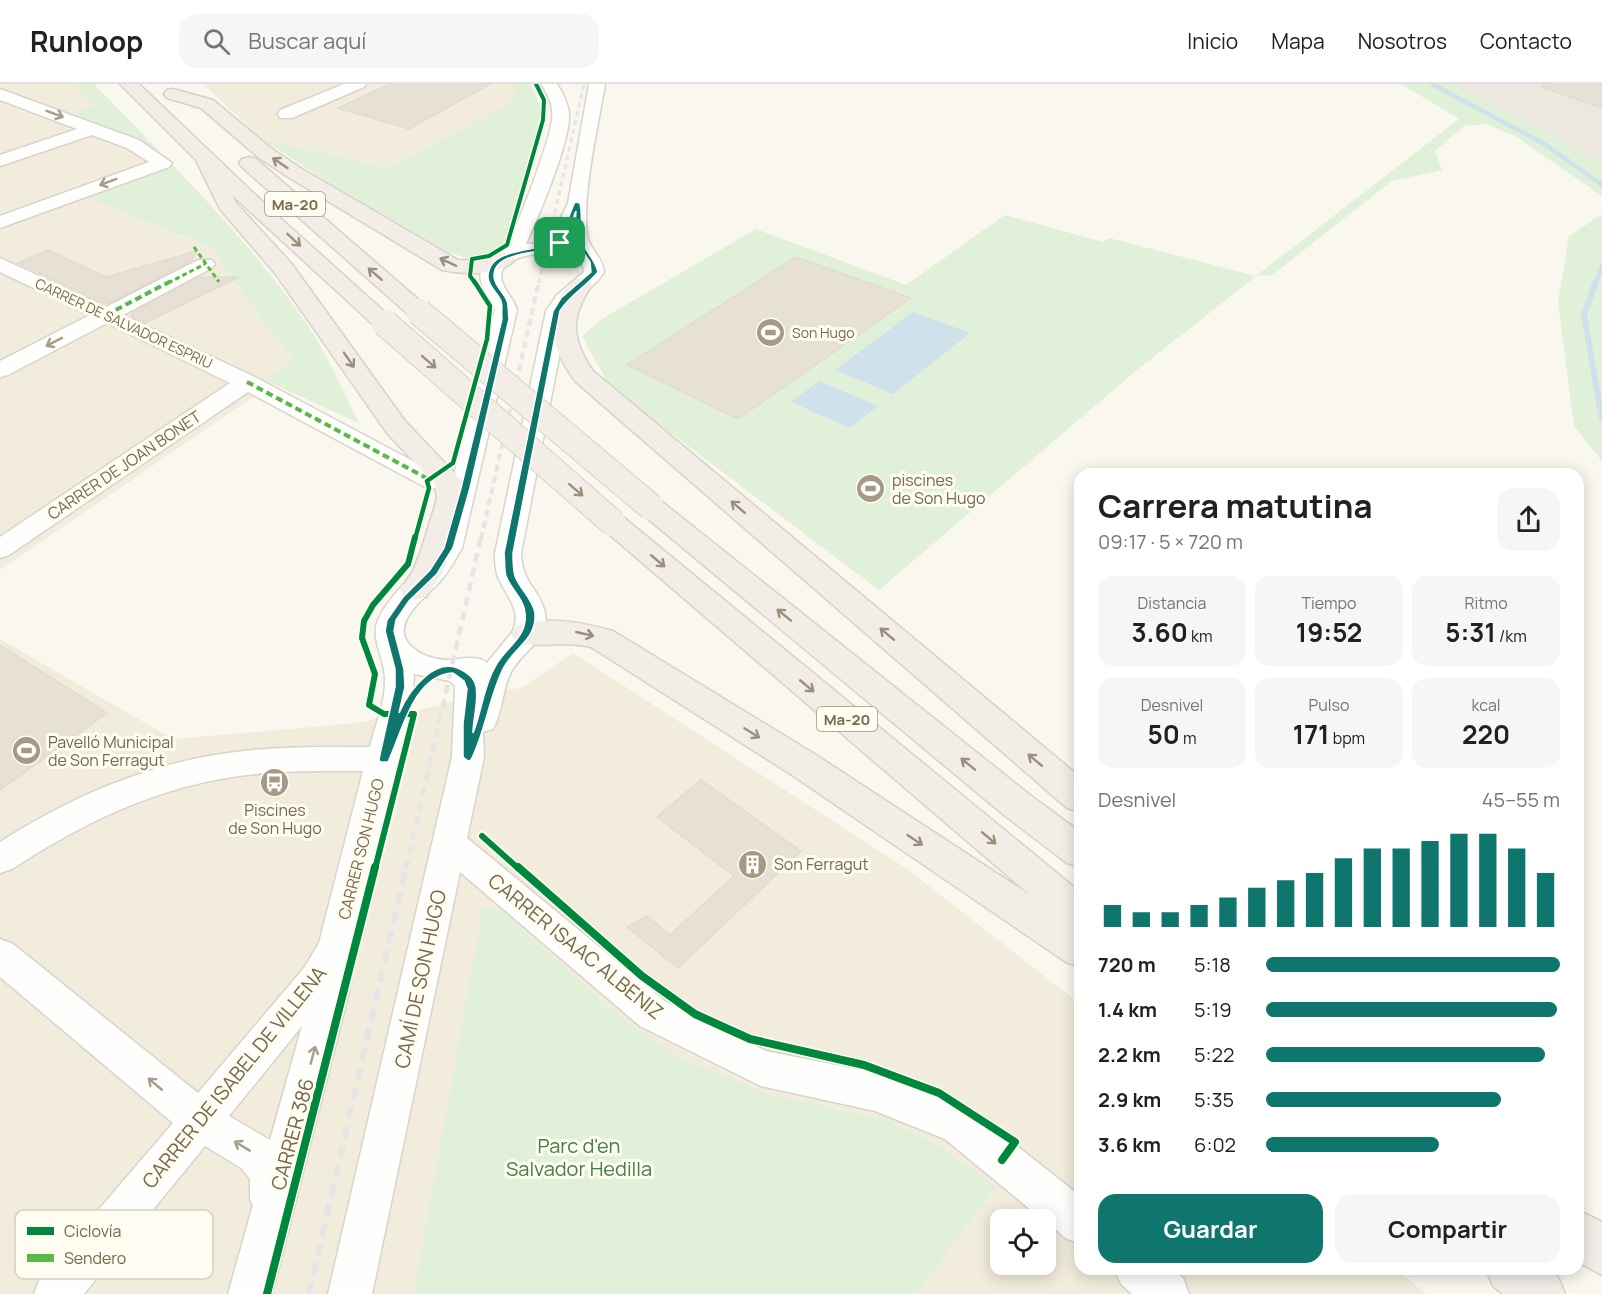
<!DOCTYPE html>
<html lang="es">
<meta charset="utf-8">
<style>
:root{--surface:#fff;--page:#f6f6f6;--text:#202124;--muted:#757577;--line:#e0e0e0;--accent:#0f766e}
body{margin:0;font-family:Manrope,sans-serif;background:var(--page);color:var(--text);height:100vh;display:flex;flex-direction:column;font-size:22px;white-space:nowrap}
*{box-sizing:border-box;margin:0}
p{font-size:20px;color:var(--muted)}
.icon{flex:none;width:33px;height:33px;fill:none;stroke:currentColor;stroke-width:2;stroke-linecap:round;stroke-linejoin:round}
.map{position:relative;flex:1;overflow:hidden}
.drawer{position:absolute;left:1074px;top:384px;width:510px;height:807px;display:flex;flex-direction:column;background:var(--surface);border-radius:18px;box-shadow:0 3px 15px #0003}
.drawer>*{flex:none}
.tools{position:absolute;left:990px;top:1125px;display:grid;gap:12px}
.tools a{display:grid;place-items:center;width:66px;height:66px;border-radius:12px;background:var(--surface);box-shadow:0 3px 15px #0003;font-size:30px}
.pin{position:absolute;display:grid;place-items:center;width:51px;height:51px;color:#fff;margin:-26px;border-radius:12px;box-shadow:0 3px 9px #0006}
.round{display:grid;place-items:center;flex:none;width:63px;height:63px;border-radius:18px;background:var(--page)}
.overview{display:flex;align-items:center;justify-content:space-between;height:102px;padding:0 24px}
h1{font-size:33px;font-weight:700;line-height:45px}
.stats{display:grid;grid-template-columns:repeat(3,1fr);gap:9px;height:102px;padding:6px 24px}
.stats div{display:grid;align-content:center;border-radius:15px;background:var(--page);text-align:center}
.stats b{font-size:26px;font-weight:700}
.stats small{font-size:16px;font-weight:400}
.stats p{font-size:16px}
.chart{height:168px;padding:12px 24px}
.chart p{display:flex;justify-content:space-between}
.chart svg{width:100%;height:108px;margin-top:6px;stroke:var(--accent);stroke-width:6}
.action{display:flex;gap:12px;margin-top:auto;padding:12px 24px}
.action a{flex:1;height:69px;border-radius:18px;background:var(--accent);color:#fff;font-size:24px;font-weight:700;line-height:69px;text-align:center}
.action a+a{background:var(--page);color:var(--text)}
ul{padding:0 24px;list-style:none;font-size:20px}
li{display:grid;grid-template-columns:96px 72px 1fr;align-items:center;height:45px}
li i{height:15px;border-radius:8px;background:var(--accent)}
header{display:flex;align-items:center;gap:36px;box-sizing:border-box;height:84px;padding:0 30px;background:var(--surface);border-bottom:2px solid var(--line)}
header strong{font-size:28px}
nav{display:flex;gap:33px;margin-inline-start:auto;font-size:21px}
.search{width:420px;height:54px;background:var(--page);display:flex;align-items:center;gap:15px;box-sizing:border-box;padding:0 21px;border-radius:18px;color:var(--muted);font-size:22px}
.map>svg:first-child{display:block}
.residential{fill:#f2ecdc;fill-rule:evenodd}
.industrial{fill:#ece8df}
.green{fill:#e1f1d9}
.water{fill:#cfe1ea}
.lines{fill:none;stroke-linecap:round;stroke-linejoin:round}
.stream-far1{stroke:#cfe1ea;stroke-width:4.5}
.stream{stroke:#cfe1ea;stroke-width:6}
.building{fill:#e6e0d5;stroke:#e2dcd0;stroke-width:1.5}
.minor-casing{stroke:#d8d4cc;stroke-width:3}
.highway-casing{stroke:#d7d2c7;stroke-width:3}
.minor{fill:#fefefc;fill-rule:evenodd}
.highway{fill:#f2ede6;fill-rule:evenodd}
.rail-far3{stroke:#e7e3e6;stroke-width:3;stroke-dasharray:5 4;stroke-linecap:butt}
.rail-far2{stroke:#e7e3e6;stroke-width:4;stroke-dasharray:7 4.5;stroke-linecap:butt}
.rail-far1{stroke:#e7e3e6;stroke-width:4.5;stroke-dasharray:9 6;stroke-linecap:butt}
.rail{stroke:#e7e3e6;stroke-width:6;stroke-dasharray:12 8;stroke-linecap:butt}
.highway-bridge-casing{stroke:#d7d2c7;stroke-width:28;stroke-linecap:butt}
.highway-bridge{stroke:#f2ede6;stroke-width:26}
.quiet-far1{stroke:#58b947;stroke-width:3;stroke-dasharray:5 3;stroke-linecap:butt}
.quiet{stroke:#58b947;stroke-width:4;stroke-dasharray:7 4;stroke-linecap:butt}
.cycleway-far3-casing{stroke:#fffdf1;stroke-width:6}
.cycleway-far2-casing{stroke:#fffdf1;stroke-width:8}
.cycleway-far1-casing{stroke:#fffdf1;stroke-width:10}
.cycleway-casing{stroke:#fffdf1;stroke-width:11}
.cycleway-far3{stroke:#00873e;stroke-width:4}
.cycleway-far2{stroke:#00873e;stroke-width:4.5}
.cycleway-far1{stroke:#00873e;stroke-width:6}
.cycleway{stroke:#00873e;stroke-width:8}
.oneway{stroke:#a89c8a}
.oneway2{stroke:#9d8f7a}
.route{fill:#0f766e;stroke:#fff;stroke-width:1.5;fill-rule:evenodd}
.labels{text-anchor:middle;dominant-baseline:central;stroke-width:6;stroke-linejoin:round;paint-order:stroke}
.far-street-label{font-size:14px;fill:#79674c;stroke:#fffdf1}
.far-poi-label{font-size:14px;fill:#79674c;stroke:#fffdf1;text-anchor:start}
.shield{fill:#fffdf1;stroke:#a1947e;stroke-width:1.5}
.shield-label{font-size:15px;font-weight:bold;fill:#79674c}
.street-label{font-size:16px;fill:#79674c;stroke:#fffdf1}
.poi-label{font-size:16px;fill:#79674c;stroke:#fffdf1;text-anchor:start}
.near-street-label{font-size:20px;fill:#79674c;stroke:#fffdf1}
.near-park-label{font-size:20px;fill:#467f43;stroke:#fffdf1}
.key{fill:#fffdf1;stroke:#d7d0c0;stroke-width:1.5}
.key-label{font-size:16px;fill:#79674c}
</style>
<header>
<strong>Runloop</strong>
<div class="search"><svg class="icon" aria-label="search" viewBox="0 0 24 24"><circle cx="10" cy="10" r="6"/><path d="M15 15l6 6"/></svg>Buscar aquí</div>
<nav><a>Inicio</a><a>Mapa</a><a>Nosotros</a><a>Contacto</a></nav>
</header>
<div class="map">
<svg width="1602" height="1210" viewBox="0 0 1602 1210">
<rect width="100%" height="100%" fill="#f9f7ee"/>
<path class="residential" d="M0 0H73L96 21 71 29 143 57 167 82 170 148 211 164 267 243 294 276 265 297 272 300 0 486Z
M203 0H514L515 18 387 84 262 55Z
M0 555 173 655 358 639 523 603 573 569 907 785 1080 920V1185H1396L1426 1210H0ZM1000 1136H1046V1180H1000Z"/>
<path class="industrial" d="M1453 0H1602V78L1472 11Z"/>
<path class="green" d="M73 0H94C168 77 248 153 308 242 328 272 343 307 359 339L264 296 294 276 267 243 211 164 85 112 167 82 143 57 70 29 95 21Z
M514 0H531L542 27 504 159 492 170 470 175 448 168 334 102 262 55 387 84 514 18Z
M1401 0H1453L1602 78V112L1515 52 1486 40 1464 42 1435 67 1442 86 1392 97 1272 191 1256 192 1137 286 879 506 610 303 582 252 602 235 756 145 906 201 1005 131 1103 158 1109 154 1256 192 1459 35Z
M1602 130V377L1574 342 1558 218 1569 152Z
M483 823 500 825 618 932 681 975 770 1011 885 1035 941 1063 996 1102 916 1210H414Z"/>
<path class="water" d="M913 228 970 249 893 310 835 286Z
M819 297 878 322 850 344 791 318Z"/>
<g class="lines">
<path class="stream-far1" d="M1432 0 1546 61 1602 101
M1596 199 1602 182"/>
<path class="stream" d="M1596 197 1584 231 1602 335"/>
</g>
<path class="building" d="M390 0H490L409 45 338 24Z
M1542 0H1602V24L1542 3Z
M48 166 106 193 197 167 191 177 110 219H103L18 179Z
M796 173 911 214 738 335 627 281Z
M199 193H239L145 239 131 232 132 229Z
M0 561 107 629 0 706Z
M701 696 801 767 678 884 627 843 647 832 670 851 734 792 657 733Z"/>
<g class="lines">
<defs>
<path id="minor" d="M344 0H366L364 3 292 34H280L278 30 280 26Z
M541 0H557C563 9 568 19 569 30 571 56 538 134 526 160L552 158 570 161 568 143 562 142 559 138 568 119 589 0H605C598 43 582 109 587 151 589 165 603 173 604 188 595 204 576 211 568 227L521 469C522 500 540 505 545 529 550 554 522 568 511 588 502 606 503 627 493 645L483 648 484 673 467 754 666 918 766 967 876 989 973 1027 1080 1112V1160L1065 1154 1046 1136H1043L945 1055 875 1027 761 1002 640 942 460 788 372 1210H328L452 673 455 602 450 597 414 590 413 612 356 855 348 912 272 1210H228L253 1121 250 1115V1095L241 1084 205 1062 84 1210H34L40 1194 173 1039 0 893V855L13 860 198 1009 304 884 319 859 363 687C318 687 271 686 226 694 148 707 78 742 12 785L0 789V758C69 714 147 680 228 669 275 662 323 663 370 663 375 641 386 617 385 595 385 575 370 555 378 536 391 507 419 489 436 463L495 226C492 215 477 200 481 188 485 176 496 173 503 165 515 154 551 53 552 35 554 22 548 10 541 0ZM536 170 566 171 582 178 584 188 557 211 546 227 495 469C495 477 495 485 498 493 506 513 522 524 513 547L487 579C476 570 460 576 446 576 433 575 422 572 412 563 386 540 428 512 442 495 450 486 456 474 462 464L517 226C514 216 507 209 503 200 494 179 521 172 536 170ZM302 942 270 1056 229 1032Z
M0 5 139 56 172 79 169 83 0 144V132L149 78 127 64 92 51 0 82V71L77 45 0 16Z
M0 174 106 223 198 176H212L215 180 212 184 123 231 255 293 441 392 445 397 441 402 432 405 423 402 248 308 9 471 0 474V453L230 299 107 239 8 291 0 293V277L90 231 0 188Z
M1114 1185H1171L1183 1194 1189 1210H1132L1121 1200Z"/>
<path id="highway" d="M120 0H139L268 123 397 239 393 244 385 246 377 244 232 111 236 119 291 179 405 337 463 398 465 415 451 467 442 489 426 513 415 516 404 513 400 506 413 487 421 467 437 415 435 400 387 349 275 189 220 125 196 76Z
M173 5 213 16 272 65 302 85 458 176C478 179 496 166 512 170L515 175C502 193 461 190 442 186L288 93 258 73 201 24 167 14 164 10 167 6Z
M249 73 256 75 427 223 431 228 427 233 419 235 411 233 242 83 239 79 242 75Z
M581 194 589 196 592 201C570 233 571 255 593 287L1080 693V728L1067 724 575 297C556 270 541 239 563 209 569 201 572 196 581 194Z
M651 414 661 417 1030 711 1080 748V783L1067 779 1004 731 641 429 637 423 641 417Z
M613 430 623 433 1080 808V883L1066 878 792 691 591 563C566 556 540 565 516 558L511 550 516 542C549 532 581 538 613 547L816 671 1030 811 603 445 599 439 603 433Z
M1578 1126 1602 1138V1191L1578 1178Z
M1486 1185H1548L1558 1193 1565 1210H1503L1493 1202Z"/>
</defs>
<use href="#minor" class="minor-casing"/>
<use href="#highway" class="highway-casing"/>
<use href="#minor" class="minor"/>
<use href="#highway" class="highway"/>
<path class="rail-far3" d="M539 199 584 0"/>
<path class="rail-far2" d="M481 455 539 197"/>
<path class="rail-far1" d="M406 785 481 453"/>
<path class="rail" d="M309 1210 406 783"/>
<defs>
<path id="highway-bridge" d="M419 228 651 423
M385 239 613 439"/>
</defs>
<use href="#highway-bridge" class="highway-bridge-casing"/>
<use href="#highway-bridge" class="highway-bridge"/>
<path class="quiet-far1" d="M194 163 219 198
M168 199 205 180"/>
<path class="quiet" d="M106 231 171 197
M247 298 432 397"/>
<defs>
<path id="cycleway-far3" d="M475 199 470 192 472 175 489 172 507 161 543 36 544 16 536 0"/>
<path id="cycleway-far2" d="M415 455 429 404 427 397 453 379 487 255 490 222 474 197"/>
<path id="cycleway-far1" d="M482 752 519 785
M375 785 414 630H384L369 621 375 590 362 554 364 537 373 521 408 480 415 453"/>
<path id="cycleway" d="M518 783 642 892 695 930 750 955 864 981 939 1009 1015 1058 1002 1076
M267 1210 375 783"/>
</defs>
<use href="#cycleway-far3" class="cycleway-far3-casing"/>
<use href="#cycleway-far2" class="cycleway-far2-casing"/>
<use href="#cycleway-far1" class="cycleway-far1-casing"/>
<use href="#cycleway" class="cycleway-casing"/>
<use href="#cycleway-far3" class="cycleway-far3"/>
<use href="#cycleway-far2" class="cycleway-far2"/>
<use href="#cycleway-far1" class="cycleway-far1"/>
<use href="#cycleway" class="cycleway"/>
</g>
<defs><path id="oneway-shaft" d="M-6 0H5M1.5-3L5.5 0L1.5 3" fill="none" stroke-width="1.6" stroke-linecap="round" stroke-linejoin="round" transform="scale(1.5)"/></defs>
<g class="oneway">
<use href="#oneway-shaft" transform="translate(55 30) rotate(21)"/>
<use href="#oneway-shaft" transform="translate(108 98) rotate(160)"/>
<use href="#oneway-shaft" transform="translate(54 258) rotate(153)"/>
<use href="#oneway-shaft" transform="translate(313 971) rotate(-75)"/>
<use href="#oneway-shaft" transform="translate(155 1000) rotate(-140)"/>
<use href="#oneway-shaft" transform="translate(242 1062) rotate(-149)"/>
</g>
<g class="oneway2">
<use href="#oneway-shaft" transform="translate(280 79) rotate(-146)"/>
<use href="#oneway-shaft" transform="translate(294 156) rotate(43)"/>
<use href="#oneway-shaft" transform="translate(448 178) rotate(-155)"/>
<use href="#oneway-shaft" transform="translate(375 190) rotate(-139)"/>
<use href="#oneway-shaft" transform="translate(349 276) rotate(55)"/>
<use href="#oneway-shaft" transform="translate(429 278) rotate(41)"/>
<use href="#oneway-shaft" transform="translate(576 406) rotate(41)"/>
<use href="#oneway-shaft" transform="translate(738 423) rotate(-139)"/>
<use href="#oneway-shaft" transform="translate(658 477) rotate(40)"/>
<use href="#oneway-shaft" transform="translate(784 531) rotate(-141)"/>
<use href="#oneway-shaft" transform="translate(585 550) rotate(13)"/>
<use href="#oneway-shaft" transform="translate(887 550) rotate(-140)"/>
<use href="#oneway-shaft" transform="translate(807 602) rotate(40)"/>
<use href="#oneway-shaft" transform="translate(752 649) rotate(32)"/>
<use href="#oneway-shaft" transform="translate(1035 676) rotate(-140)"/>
<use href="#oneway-shaft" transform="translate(968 680) rotate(-141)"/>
<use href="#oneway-shaft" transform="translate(989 754) rotate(40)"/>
<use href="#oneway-shaft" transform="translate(915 756) rotate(34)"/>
</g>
<path class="route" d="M575 118 580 119C583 131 580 141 581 153 582 165 595 174 598 188 586 203 570 211 560 227L513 469C513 476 513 485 515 492 519 504 533 515 535 529 537 555 515 563 504 583 489 612 486 646 471 676L468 677 463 673V640L467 605 464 597 453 589C413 591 402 649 388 678H380L379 675 395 603V585L385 547 387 536 403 513 430 486 444 464 461 404 502 235C501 230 503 222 501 217 497 208 487 201 488 192 489 161 543 169 559 156 565 151 569 128 575 118ZM576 127 574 155 590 178 591 188 561 214 553 227 504 469C505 476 504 485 506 492 510 504 524 515 525 529 528 554 505 563 495 583 483 604 482 627 473 649 473 635 479 616 476 602 474 595 471 592 465 588 437 568 409 606 399 629L405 603 404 585 394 547 396 536 409 517 437 490 453 464 470 404 509 235C508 230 509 222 507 217 504 208 494 202 494 192 494 165 547 171 562 160 573 152 570 138 576 127Z"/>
<defs>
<symbol id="stadium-disc" viewBox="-11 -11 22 22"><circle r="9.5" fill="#a69985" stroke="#fffdf1"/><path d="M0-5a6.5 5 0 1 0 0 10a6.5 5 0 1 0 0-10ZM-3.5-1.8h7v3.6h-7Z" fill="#fff"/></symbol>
<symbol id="bus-disc" viewBox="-11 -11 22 22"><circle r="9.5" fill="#a69985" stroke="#fffdf1"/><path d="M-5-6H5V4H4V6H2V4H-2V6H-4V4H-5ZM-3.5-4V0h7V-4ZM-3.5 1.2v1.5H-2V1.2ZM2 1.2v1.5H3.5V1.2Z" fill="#fff"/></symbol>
<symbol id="building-disc" viewBox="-11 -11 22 22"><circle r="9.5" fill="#a69985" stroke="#fffdf1"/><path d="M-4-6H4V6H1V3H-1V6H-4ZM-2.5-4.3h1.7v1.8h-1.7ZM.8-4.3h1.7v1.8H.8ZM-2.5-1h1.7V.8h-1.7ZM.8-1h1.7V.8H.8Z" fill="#fff"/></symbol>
</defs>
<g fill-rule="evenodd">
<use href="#stadium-disc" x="754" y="232" width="33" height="33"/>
<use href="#stadium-disc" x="854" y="388" width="33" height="33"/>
<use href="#stadium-disc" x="10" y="650" width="33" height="33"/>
<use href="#bus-disc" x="258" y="682" width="33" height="33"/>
<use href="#building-disc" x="736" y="764" width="33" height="33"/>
</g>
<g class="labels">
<g class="far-street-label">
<text transform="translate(124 239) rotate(25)">CARRER DE SALVADOR ESPRIU</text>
</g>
<g class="far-poi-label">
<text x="792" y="248">Son Hugo</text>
</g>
<g class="shield">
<rect x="265" y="108" width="60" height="24" rx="4.5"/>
<rect x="817" y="623" width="60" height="24" rx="4.5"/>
</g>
<g class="shield-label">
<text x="295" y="120">Ma-20</text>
<text x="847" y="635">Ma-20</text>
</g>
<g class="street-label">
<text transform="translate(124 381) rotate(-34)">CARRER DE JOAN BONET</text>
<text transform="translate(361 765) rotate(-76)">CARRER SON HUGO</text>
</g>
<g class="poi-label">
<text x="892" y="396">piscines<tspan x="892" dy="18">de Son Hugo</tspan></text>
<text x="48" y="658">Pavelló Municipal<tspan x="48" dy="18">de Son Ferragut</tspan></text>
<text x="275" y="726" text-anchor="middle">Piscines<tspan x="275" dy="18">de Son Hugo</tspan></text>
<text x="774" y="780">Son Ferragut</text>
</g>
<g class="near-street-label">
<text transform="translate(576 862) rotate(39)">CARRER ISAAC ALBENIZ</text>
<text transform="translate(420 895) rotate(-78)">CAMÍ DE SON HUGO</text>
<text transform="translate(234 993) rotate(-51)">CARRER DE ISABEL DE VILLENA</text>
<text transform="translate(292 1050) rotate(-75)">CARRER 386</text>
</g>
<g class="near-park-label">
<text x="579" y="1061">Parc d'en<tspan x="579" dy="23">Salvador Hedilla</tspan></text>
</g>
</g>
<rect x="15" y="1126" width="198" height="69" rx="9" class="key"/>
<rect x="27" y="1143" width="27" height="8" fill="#00873e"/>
<rect x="27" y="1170" width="27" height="8" fill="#58b947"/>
<g class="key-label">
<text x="64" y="1153">Ciclovía</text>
<text x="64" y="1180">Sendero</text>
</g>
</svg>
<div class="tools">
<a><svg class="icon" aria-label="locate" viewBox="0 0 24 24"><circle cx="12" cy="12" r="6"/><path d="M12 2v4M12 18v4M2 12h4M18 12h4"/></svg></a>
</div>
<div class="pin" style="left:560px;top:159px;background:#1e9e55"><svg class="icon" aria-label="arrive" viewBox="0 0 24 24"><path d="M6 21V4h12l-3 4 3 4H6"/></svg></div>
<section class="drawer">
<div class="overview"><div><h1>Carrera matutina</h1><p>09:17 · 5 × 720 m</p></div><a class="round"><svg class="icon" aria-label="share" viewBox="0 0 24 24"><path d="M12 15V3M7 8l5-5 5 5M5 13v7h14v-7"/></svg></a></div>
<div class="stats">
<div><p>Distancia</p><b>3.60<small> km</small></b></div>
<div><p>Tiempo</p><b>19:52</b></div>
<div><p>Ritmo</p><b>5:31<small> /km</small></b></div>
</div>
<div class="stats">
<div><p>Desnivel</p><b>50<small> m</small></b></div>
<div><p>Pulso</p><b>171<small> bpm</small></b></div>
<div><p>kcal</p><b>220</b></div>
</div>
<div class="chart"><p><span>Desnivel</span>45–55 m</p>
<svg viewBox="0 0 160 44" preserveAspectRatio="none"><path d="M5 44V35M15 44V38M25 44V38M35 44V35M45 44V32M55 44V28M65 44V25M75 44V22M85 44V16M95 44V12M105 44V12M115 44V9M125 44V6M135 44V6M145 44V12M155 44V22"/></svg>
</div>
<ul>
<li><b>720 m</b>5:18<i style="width:100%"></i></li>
<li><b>1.4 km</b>5:19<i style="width:99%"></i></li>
<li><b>2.2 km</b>5:22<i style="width:95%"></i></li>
<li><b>2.9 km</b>5:35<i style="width:80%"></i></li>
<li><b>3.6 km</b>6:02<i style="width:59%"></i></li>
</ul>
<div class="action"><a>Guardar</a><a>Compartir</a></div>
</section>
</div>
